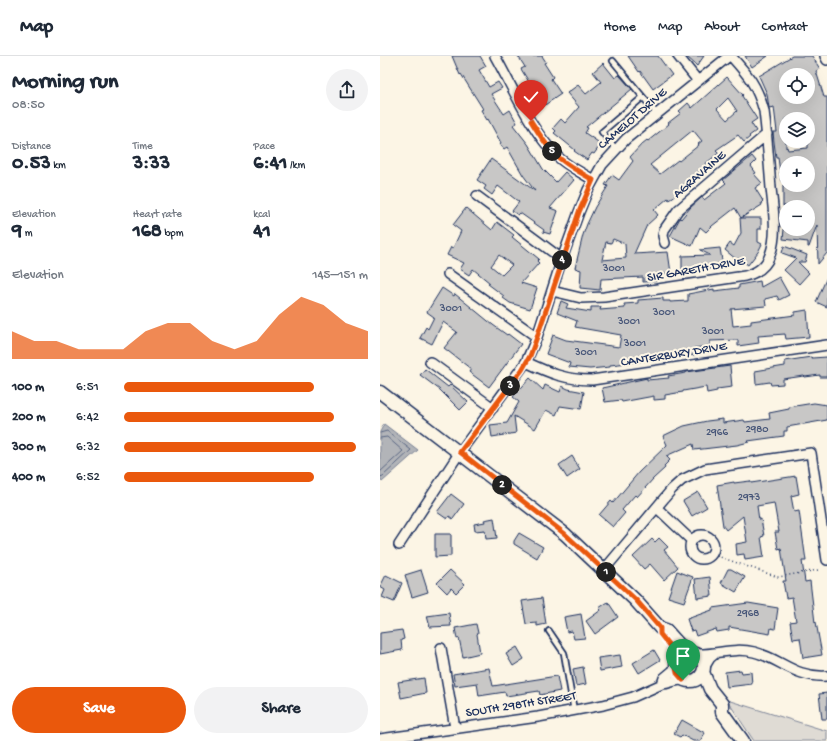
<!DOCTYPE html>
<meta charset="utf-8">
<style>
:root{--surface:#fff;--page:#f2f2f3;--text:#1f2937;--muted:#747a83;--line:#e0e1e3;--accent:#ea580c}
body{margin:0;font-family:"Gochi Hand",sans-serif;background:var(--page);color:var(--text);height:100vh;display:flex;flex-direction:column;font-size:15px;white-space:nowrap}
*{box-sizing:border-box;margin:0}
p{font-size:13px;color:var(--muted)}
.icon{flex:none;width:22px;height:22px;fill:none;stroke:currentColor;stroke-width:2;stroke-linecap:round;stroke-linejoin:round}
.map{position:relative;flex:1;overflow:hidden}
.drawer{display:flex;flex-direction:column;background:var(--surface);width:380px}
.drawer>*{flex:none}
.fabs{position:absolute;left:399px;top:12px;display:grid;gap:8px}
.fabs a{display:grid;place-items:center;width:36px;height:36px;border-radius:50%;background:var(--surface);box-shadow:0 4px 16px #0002;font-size:20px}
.pin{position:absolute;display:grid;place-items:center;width:34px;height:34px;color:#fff;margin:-41px -17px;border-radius:50% 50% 50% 0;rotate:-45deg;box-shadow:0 0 4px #0007}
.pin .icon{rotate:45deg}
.km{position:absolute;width:20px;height:20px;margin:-10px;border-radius:50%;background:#222;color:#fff;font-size:11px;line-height:20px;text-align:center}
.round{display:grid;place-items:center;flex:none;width:42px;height:42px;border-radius:21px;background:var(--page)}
.headline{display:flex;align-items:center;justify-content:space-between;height:68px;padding:0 12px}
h1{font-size:22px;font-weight:800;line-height:30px}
.stats{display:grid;grid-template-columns:repeat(3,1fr);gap:6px;height:68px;padding:4px 12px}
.stats div{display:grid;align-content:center}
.stats b{font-size:20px;font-weight:800}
.stats small{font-size:11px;font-weight:400}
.stats p{font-size:11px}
.chart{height:112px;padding:8px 12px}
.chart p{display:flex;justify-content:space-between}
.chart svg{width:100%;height:72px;margin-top:4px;fill:var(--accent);opacity:.7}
.cta{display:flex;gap:8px;margin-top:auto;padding:8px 12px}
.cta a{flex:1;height:46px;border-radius:24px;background:var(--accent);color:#fff;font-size:16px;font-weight:800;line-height:46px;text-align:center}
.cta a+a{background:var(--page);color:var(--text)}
ul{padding:0 12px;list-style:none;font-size:13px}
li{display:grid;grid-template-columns:64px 48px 1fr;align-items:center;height:30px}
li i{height:10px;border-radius:5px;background:var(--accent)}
header{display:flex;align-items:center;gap:24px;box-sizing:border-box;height:56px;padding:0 20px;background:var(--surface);border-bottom:1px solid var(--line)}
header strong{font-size:19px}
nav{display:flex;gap:22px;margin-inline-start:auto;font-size:14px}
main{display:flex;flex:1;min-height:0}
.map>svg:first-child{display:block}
.green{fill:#dfdbd4;stroke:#7d8599}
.water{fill:#b2b4b8;stroke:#767f94}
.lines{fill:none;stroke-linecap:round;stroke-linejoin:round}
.shore{stroke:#576482;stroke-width:1}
.building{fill:#c8c7c6;stroke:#1b2f5e;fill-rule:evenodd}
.service-casing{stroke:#1b2f5e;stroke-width:8}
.minor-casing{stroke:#1b2f5e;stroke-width:12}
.secondary-casing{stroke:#1b2f5e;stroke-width:15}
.path{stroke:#1b2f5e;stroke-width:1.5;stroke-dasharray:1 3;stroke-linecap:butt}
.service{stroke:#fcf5e5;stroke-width:4.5}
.minor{stroke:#fcf5e5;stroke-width:9}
.secondary{stroke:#fcf5e5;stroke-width:12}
.route-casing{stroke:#fff;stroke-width:8}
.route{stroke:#ea580c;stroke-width:5}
.labels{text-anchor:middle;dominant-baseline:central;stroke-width:4;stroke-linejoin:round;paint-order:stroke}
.number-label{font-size:11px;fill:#465578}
.street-label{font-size:13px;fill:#1b2f5e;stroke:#fcf5e5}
</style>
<header>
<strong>Map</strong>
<nav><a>Home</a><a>Map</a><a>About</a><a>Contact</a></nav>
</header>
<main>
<section class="drawer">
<div class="headline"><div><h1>Morning run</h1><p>08:50</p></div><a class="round"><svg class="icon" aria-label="share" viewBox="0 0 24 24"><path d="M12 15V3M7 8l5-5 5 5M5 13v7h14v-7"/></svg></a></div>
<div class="stats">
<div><p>Distance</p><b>0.53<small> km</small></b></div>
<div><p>Time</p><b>3:33</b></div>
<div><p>Pace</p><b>6:41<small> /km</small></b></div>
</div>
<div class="stats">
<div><p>Elevation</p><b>9<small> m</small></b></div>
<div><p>Heart rate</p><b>168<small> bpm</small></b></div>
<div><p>kcal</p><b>41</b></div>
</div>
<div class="chart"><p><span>Elevation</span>145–151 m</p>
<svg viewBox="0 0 160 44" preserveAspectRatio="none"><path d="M0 44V27L10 33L20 33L30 38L40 38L50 38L60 27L70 22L80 22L90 33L100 38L110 33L120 17L130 6L140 11L150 22L160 27V44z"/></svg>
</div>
<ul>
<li><b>100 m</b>6:51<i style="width:78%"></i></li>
<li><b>200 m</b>6:42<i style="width:86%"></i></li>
<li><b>300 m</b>6:32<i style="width:95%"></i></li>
<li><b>400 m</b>6:52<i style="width:78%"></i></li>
</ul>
<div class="cta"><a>Save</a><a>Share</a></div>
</section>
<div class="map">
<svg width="447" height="685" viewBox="0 0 447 685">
<rect width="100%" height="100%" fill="#fcf5e5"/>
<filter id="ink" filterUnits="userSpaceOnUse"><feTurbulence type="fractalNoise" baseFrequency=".025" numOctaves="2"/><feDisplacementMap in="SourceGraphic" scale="8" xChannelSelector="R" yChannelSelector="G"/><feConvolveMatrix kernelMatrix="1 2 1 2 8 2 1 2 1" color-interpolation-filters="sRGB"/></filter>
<g filter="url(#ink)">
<path class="green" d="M347 644 447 675V685H374Z"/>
<path class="water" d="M4 368 38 394 2 426 0 423V376Z"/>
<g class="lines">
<path class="shore" d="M0 377 7 375 31 394 3 420 0 421
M0 382 7 381 23 395 0 416"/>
</g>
<path class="building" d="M72 0H100L106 10 99 14 109 31 118 26 122 32 111 38 124 58 130 54 137 67 133 69 148 88 163 113 176 126 185 116 194 124 170 152 178 155 170 178 163 176 164 174 140 157 138 159 132 155 139 146 118 130 112 139 104 133 106 130 97 124 111 103 155 135 143 119 127 91 124 93 120 88 121 87 108 63 107 64 101 54 103 53 81 18 80 19Z
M138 0H162L166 6 164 7 173 21 171 23 181 38 162 51 152 36 150 37 145 30 149 26 141 13 145 11Z
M248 0H278L292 19 273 33 260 15 259 16Z
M306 0H324L317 10Z
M365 0H388L372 11Z
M412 0H432L440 13 436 15 444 41H447V197L438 208 437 169 429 191H428V186L403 183 404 173 428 174V150H403V129H428V107H406V125H401L398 101H396L394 86 393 76H397L394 51 389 52 387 38 379 20ZM406 19H428V41H406ZM406 63H428V92L408 94 407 91 406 92Z
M223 7 235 22 239 19 252 33 206 71 208 72 205 77 221 88 214 98 212 97 207 104 194 95 195 94 174 77 176 75 173 72 181 63 185 67 199 51 187 37 198 29 206 38 221 26 213 16Z
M347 21 363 39 362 40 377 63 371 67 376 75 369 80 370 81 364 86 358 79 336 94 339 97 325 108 326 110 312 122 313 123 300 132 301 135 289 144 288 142 274 154 278 159 267 169 254 198 288 196 291 217 276 218 277 225 263 226V221L221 223 220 234 200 232 201 214 195 212 203 179 207 168 215 151 228 130 225 129 232 119 239 124 253 105 250 101 262 88 267 84 268 85 289 68 288 67 301 57 299 55 308 47 312 52ZM348 42 357 55 347 64 337 53ZM313 74 322 85 318 88 319 89 299 105 298 104 280 118 270 109ZM233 183 245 188 246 202 222 204 226 186 231 187Z
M372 100 376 105 371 110 376 117 374 118 382 127 375 132 383 145 381 147 382 149 361 162 355 152 332 170 326 176 320 171 312 190 290 180 300 162 301 163 310 152 322 141 324 144 346 127 343 124Z
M86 152 112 174 117 166 134 179 132 181 159 203 157 205 159 207 141 227 157 232 150 253 130 247 123 242 124 240 108 228 110 227 93 213 89 219 80 213 84 207 67 199 71 191 73 192 81 175 73 169ZM119 199 132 209 122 219 111 210Z
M360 162H381V173H378V186L382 188 378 196 368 209 358 202 357 204 345 194 350 187 354 190 361 177Z
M404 190 427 199 425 206H418L429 217 419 228 404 214 416 202 402 197Z
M340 192 343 211 326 213 327 214 302 216V200L330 199 320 194Z
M399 221 409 239 399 244 397 240 385 243 386 250 351 253 353 270 371 268V265L415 259V256L427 254 429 281 406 283 405 278 378 280 379 287 358 290V284L330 285V290L314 292 315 299 304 300 303 297 282 300V297L264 300 265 305 230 309V311L210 313 189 311 190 307 166 298 173 279 186 284 239 291 241 279 195 271 197 265 177 257 181 245 188 248 186 252 211 256V251H221L220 254 245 252 244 248 258 247V244L283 242V245H290V246L308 245V238L334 233V235L359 232V229L380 225 381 231Z
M447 221V251L436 246Z
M62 232 74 240 75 238 113 269 127 279 128 278 141 288 109 331 89 316 91 313 64 292 77 276 63 266 52 288 40 282 46 271 48 273 54 261 47 256Z
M431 301 432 302 447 301V321H440V319L425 321 424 320 403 323V328L391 329 390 326 376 328 375 315 405 310V305Z
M350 310 352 331 337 333V335L327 337 326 331 303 335V336L285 339V343L274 344V340L242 346 241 344 225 346 222 332 267 322V324L289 322 288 320 306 317V316Z
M45 313 68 331 70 329 88 346 80 354 60 334 40 319Z
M150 322 163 334 165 329 180 336 182 330 188 333 204 336 201 353 180 350 176 359 166 354 155 373 134 360 136 377 112 381 110 369 127 367 139 346 133 341Z
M434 347 447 349V364L407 371V375H404V380L368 385 369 386 357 389 314 394 313 388 286 400 290 404 284 410 285 412 273 423 257 441 255 439 242 454 245 457 233 471 219 459 231 445 233 447 259 416 287 389 283 380 304 370 327 365 343 363V367L364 364 365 366 390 363 389 357 409 353V351Z
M192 400 200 413 187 422 179 409Z
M416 420 419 438 411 440 414 456 419 455 426 505H422L425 526 430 525 435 567 436 566 442 599 423 602 420 582 413 583 410 566 416 565 412 541 406 542 403 525H406L401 492 398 493 395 476H399L394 447 377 450 379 464 381 463 384 480 381 481 384 501 365 504 364 498 357 499 356 488 367 486 363 460 346 474 343 470 337 429 354 426V427L370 425 371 427Z
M318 436 327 451 312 460 303 445Z
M71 438 84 448 73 463 69 460 67 463 57 456Z
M114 462 117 482 106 483 105 474 95 475 94 468 105 466 104 464Z
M139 477 163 491 157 502 134 488V485Z
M55 478H71V500L55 501Z
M279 482 288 491 284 494 298 511 284 524 270 508 264 513 253 501 272 483 275 486Z
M348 513H351L365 521 356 536 341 527Z
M41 514 48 536 32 541 25 519Z
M70 514 85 528 76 537 71 532 67 537 57 527Z
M297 515 313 521 304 546 288 541Z
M6 519 22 527 14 546 2 541 5 534 0 531Z
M330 521 332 540 317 542 315 523Z
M162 542 166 568 157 570V567L146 568 142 545Z
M228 546 238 561 215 578 206 565 221 554 219 552Z
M368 547 398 552 395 573 391 572 390 578 349 571V574L337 576 336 573 316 580 314 574 311 575 307 563 332 554V552Z
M69 557 71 570 50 571 47 560Z
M201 558 205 582 194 583 192 575 187 576 184 561Z
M96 568 98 577 97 578 100 597 83 601 79 582 77 583 75 572Z
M22 574 24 583 21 584 22 594 0 598V577Z
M137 591 144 603 133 610 126 598Z
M274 594 280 604 259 617 253 607Z
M240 599 242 611 220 615 218 602Z
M203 611 206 628 196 630 193 613Z
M109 612 113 630 177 620 180 635 160 639 159 635 126 640 125 636 99 640 97 627 75 630 73 618Z
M361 614 362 617 371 616 372 628 347 631 345 616Z
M44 622 46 637 21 642 18 626Z
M447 637V663H442L439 638Z
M302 664 325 677 320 685H313L302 679 300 681 294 678Z"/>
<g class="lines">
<defs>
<path id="service" d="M233 5 277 58
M236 93 222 76 263 41
M169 575 184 597 194 655"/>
<path id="minor" d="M115 0C133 32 151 75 177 100 187 110 201 116 213 124
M298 0 318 25
M445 0 447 4
M97 140 182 203
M285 187 283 180 284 174 298 154 387 78
M68 218 157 281
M172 235 201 242 224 241 365 220C377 217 386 211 390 199 398 178 393 153 391 132 389 106 387 80 384 55 377 29 368 19 351 0
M50 306 113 352
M146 306C169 317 186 324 212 324L447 289
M277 452 312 485
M310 491a12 12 0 1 1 24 0a12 12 0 1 1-24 0Z
M19 489 80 396 146 306 157 281 182 203 199 156 208 134 222 109 246 83 349 0
M224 514 292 433 302 424 325 413 431 397 447 504
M61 592 75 672
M316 598C337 599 353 591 374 596 402 603 414 622 447 620
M324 612 330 602 336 597
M282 628 284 622 296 612
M0 683 158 661 223 649 253 641 282 628C290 628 296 623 303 624"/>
<path id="secondary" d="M0 336 185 478 255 544 280 572 286 574 303 593 312 597
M296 611a14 14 0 1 1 28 0a14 14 0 1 1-28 0Z
M323 616 330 633 342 648V656L363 685"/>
</defs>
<use href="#service" class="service-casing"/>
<use href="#minor" class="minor-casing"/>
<use href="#secondary" class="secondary-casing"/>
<path class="path" d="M337 500 398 521 438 514"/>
<use href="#service" class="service"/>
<use href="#minor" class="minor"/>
<use href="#secondary" class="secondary"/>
</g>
</g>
<g class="lines" filter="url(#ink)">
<defs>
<path id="route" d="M151 65C160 79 169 95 183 105 192 112 203 118 213 124L199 156 157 281 150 300 142 314 80 396 185 478 256 544 280 572V578L292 593 294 598 297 617 303 624"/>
</defs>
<use href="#route" class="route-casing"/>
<use href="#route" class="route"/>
</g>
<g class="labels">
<g class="number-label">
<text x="234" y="213">3001</text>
<text x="71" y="253">3001</text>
<text x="284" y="257">3001</text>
<text x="249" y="266">3001</text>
<text x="333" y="276">3001</text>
<text x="255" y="288">3001</text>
<text x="206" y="297">3001</text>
<text x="377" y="374">2980</text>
<text x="337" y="377">2966</text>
<text x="369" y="442">2973</text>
<text x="368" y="558">2968</text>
</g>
<g class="street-label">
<text transform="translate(253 63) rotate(-41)">CAMELOT DRIVE</text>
<text transform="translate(320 119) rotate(-41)">AGRAVAINE</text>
<text transform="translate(316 214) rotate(-10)">SIR GARETH DRIVE</text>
<text transform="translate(294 299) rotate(-9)">CANTERBURY DRIVE</text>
<text transform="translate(141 649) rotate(-9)">SOUTH 298TH STREET</text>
</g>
</g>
</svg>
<div class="fabs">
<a><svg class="icon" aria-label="locate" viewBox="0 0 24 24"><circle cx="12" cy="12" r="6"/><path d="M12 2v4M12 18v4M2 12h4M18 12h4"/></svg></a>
<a><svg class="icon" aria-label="layers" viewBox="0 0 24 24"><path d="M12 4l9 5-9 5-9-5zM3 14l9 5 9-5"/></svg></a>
<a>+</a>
<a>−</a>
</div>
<div class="pin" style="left:303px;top:624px;background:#1e9e55"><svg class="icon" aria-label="arrive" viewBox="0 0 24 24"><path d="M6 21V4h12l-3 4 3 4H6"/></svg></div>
<div class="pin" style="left:151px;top:65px;background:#d93025"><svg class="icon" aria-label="check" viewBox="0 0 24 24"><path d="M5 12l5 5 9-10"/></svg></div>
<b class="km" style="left:226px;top:516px">1</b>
<b class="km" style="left:122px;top:429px">2</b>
<b class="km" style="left:130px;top:330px">3</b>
<b class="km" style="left:182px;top:204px">4</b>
<b class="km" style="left:172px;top:95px">5</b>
</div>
</main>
